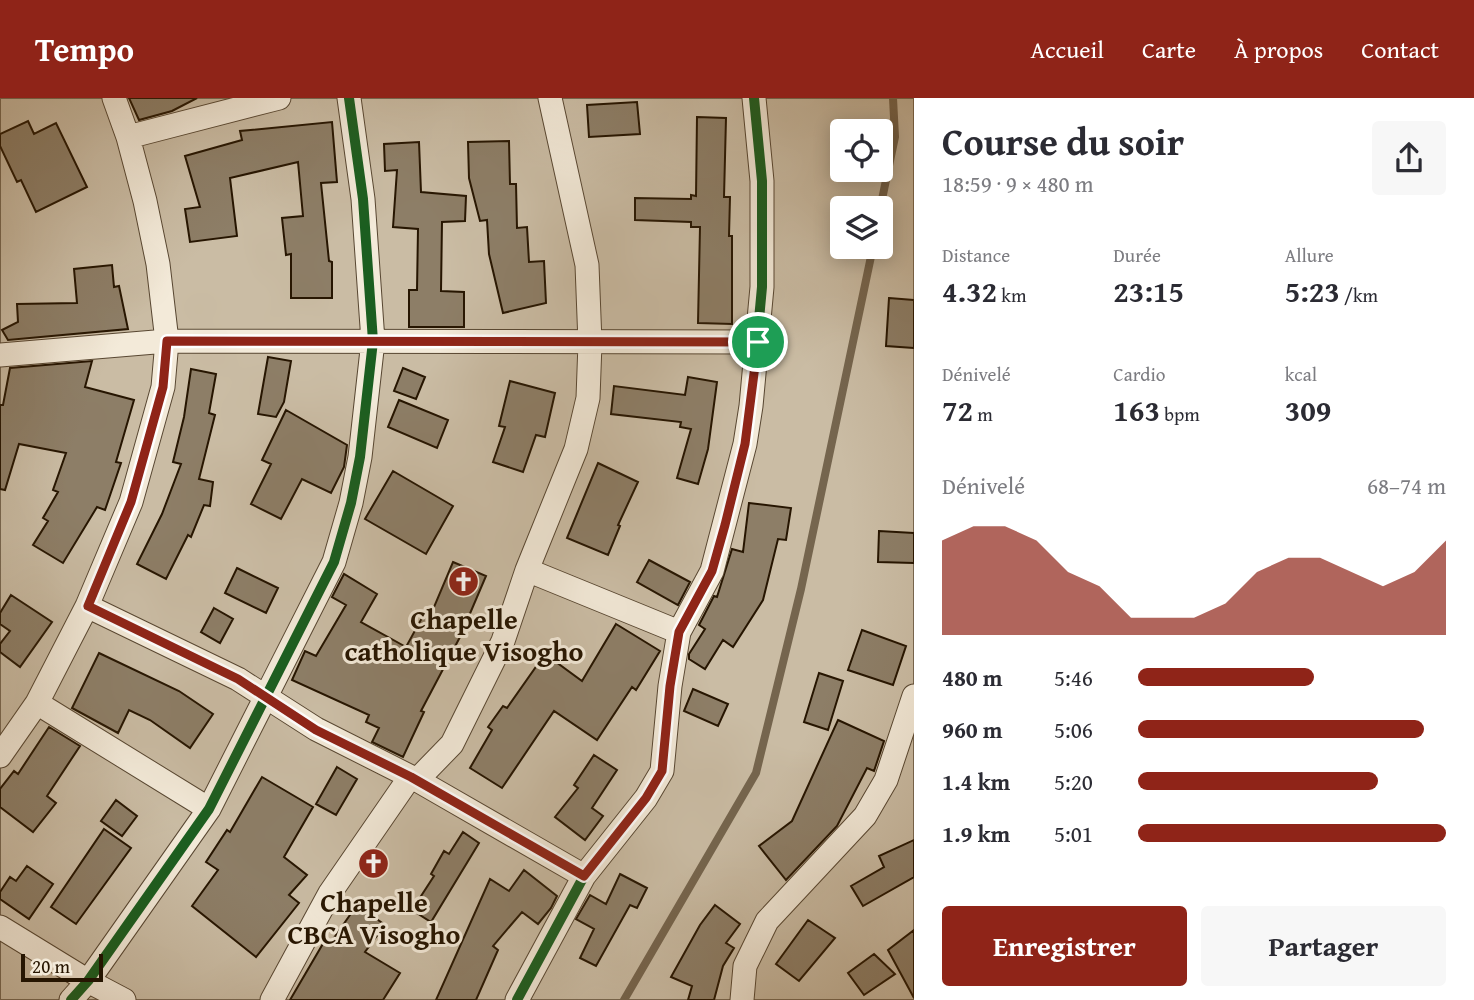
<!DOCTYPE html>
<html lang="fr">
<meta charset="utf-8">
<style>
:root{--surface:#fff;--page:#f7f7f7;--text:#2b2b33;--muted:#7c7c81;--accent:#8f2418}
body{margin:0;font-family:"Gentium Book Plus",serif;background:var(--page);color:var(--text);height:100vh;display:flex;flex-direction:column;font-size:26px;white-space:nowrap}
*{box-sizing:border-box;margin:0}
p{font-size:23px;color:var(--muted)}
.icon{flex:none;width:38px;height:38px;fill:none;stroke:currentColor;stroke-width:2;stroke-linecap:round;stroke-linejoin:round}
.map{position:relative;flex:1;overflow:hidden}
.panel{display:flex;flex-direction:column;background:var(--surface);width:560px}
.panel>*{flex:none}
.buttons{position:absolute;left:830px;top:21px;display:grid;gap:14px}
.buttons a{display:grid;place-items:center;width:63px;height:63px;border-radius:7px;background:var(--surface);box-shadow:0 4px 18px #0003;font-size:35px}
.scale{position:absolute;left:21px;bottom:18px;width:82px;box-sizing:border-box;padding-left:7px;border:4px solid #261501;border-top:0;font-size:19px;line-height:24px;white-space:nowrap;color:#261501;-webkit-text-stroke:5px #f3ead9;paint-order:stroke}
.pin{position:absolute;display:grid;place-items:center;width:60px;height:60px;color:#fff;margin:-30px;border:4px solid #fff;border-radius:50%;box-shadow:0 2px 7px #0007}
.round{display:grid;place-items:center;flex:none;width:74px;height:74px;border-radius:7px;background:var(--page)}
.head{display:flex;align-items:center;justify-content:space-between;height:119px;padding:0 28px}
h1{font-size:38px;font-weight:700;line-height:52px}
.figures{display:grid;grid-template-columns:repeat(3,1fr);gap:10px;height:119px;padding:7px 28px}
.figures div{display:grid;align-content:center}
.figures b{font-size:30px;font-weight:700}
.figures small{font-size:19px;font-weight:400}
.figures p{font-size:19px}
.chart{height:196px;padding:14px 28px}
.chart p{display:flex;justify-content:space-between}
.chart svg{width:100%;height:126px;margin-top:7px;fill:var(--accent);opacity:.7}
.primary-button{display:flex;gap:14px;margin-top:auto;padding:14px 28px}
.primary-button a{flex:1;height:80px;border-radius:7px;background:var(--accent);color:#fff;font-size:28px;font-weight:700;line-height:80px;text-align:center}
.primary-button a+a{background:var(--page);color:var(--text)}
ul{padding:0 28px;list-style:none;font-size:23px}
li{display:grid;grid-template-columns:112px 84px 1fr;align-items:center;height:52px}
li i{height:18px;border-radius:9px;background:var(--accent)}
header{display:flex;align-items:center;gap:42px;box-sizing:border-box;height:98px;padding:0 35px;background:var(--accent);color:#fff}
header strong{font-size:33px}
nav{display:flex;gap:38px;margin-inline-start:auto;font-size:24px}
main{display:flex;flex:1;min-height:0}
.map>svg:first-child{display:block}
.green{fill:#cabca4;stroke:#786852;stroke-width:2;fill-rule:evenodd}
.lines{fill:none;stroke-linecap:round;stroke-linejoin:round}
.stream{stroke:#75654e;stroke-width:8}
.building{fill:#8d7e67;stroke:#261501;stroke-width:2}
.street-casing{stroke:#584732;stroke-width:25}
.street{stroke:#f3ead9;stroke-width:23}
.cycleway-casing{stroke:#f3ead9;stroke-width:15}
.cycleway{stroke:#1b5e20;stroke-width:10}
.route-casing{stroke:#fff;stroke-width:14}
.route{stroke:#8f2418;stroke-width:9}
.labels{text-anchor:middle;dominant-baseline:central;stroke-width:6;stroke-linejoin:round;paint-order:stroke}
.poi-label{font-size:28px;font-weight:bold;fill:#261501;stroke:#f3ead9}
</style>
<header>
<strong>Tempo</strong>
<nav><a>Accueil</a><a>Carte</a><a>À propos</a><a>Contact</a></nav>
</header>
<main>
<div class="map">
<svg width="914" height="902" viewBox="0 0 914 902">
<rect width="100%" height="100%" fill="#ecdec5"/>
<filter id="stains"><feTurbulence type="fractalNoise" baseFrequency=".00286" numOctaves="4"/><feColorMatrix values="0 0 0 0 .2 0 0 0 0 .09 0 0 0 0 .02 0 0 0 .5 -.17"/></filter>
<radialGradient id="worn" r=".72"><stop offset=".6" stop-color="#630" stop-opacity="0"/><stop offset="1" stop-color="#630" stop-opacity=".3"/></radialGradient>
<path class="green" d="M0 0H914V902H0ZM842 33H880V72H842ZM842 110H880V149H842Z"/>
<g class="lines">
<path class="stream" d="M880 111 895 39 893 0
M624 902 756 675 801 491 873 149"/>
</g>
<path class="building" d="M129 0H197L172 13 139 22Z
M637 4 640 36 589 39 587 7Z
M697 19 726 20 724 99H730L729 138H732V226L698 225 700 129H691V124L635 122V100L691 101V97L696 98Z
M28 23 34 36 56 25 87 89 36 114 21 82 17 84 0 48V36Z
M332 24 337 84 321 85 329 163 332 164V200H291V156L286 157 282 120 303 118 298 64 230 80 237 138 190 144 185 111 200 109 185 58 242 42 240 33Z
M509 43 510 86H516L517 130 527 129 529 164 544 163 546 205 503 215 489 156 487 122 480 123 469 80 468 44Z
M419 44 421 94 466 98 465 123 442 124 441 193 464 194V229H409V192H417L418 131 393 129 397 72 385 73 384 46Z
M112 167 114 189 119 188 128 231 8 242 2 232 18 224 17 206 77 205 74 171Z
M889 200 914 202V250L886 248Z
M268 259 291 263 284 304 276 319 258 316Z
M92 263 85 289 134 302 116 364 121 365 105 412 97 409 63 465 33 447 48 423 43 420 58 394 53 392 66 355 19 346 5 392 0 391V307H3L10 270Z
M403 270 425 279 416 301 394 293Z
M191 271 216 276 209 315 215 317 199 381 213 384 210 408 204 407 191 439 188 437 166 481 137 466 162 416 181 366 173 364 184 319Z
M688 279 717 284 708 351 698 386 677 380 691 331 680 329 681 324 611 316 614 288 685 297Z
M510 283 555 295 545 339 536 337 523 374 493 364 505 329 499 328Z
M399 302 448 322 437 350 388 329Z
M286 312 347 347 344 369 331 395 302 381 281 421 251 406 271 366 262 362Z
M598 365 638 384 618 427 620 428 608 457 567 440Z
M393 373 453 408 426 456 365 421Z
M749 405 791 410 786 442 778 441 763 502 733 549 723 542 705 571 689 561V556L705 531 699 527 714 498 717 499 732 451 743 454Z
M879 433 914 435V465L878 464Z
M649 462 690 484 678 507 637 484Z
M453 464 486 478 460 539 421 613 424 614 403 659 372 644 379 630 366 624 369 617 292 582 305 553 316 558 346 507 332 499 344 476 377 496 361 524 406 549 423 518 429 521Z
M237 470 278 490 266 515 225 495Z
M11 497 52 524 20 569 0 554V546L10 533 0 526V515Z
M214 510 233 521 220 545 201 534Z
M616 526 660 553 636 592 632 589 597 642 554 613 502 690 470 670 492 632 488 629 503 608 507 610 545 556 582 583Z
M862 532 906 548 893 587 848 572Z
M99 555 179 593 213 616 190 650 150 622 129 612 118 635 72 610Z
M819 575 843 583 828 632 804 624Z
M693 591 728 606 718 628 684 613Z
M838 622 884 643 874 673 867 670 837 728 786 782 759 748 792 723Z
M49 629 80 648 47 698 56 705 33 734 0 709V691L14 673 18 676Z
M594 657 617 672 592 710 603 718 585 742 555 719 578 690 574 687Z
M337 669 357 681 336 717 316 706Z
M262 679 313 709 284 759 307 777 289 797 299 805 256 859 192 808 218 772 206 764 227 732 230 734Z
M116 702 137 718 122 738 101 723Z
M104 731 131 750 76 826 51 809Z
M463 734 479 745 431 824 412 812 434 778 431 776 444 753 449 756Z
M914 742V779L863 808 851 788 884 769 879 758Z
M27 768 53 786 29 821 0 801V794L10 779 16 783Z
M524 772 557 798 551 810 538 826 522 814 493 848 498 852 476 902H436L490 781 509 793Z
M620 776 647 790 637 810 630 807 596 868 580 860 594 831 576 821 590 797 606 806Z
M357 807 385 827 365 854 400 875 383 902H290L324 844 329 847Z
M715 807 740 826 726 845 734 850 723 868 714 902H688L692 888 671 879 700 827Z
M808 822 835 840 799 883 776 866Z
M914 832V900L888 852Z
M874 856 895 876 864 897 848 875Z"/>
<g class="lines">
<defs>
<path id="street" d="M128 39 279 0
M0 257 167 243 758 244
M527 472 679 534
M87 508 238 581 316 631 417 682 584 778
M37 605 209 711
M0 658 37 605 87 508 131 404 163 289 167 243 158 166 145 103 128 39 114 0
M417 682 452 646 503 543 527 472 576 351 588 300 590 245 587 167 550 0
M0 829 88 883 124 902
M71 902 88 883 209 711 334 464 351 405 360 359 373 243 363 101 349 0
M272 902 330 795 410 679
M517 902 584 778 646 700 662 673 670 588 679 534 712 473 745 346 751 308 762 189V83L754 0
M742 902 745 868 767 823 865 718 886 682 914 598"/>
</defs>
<use href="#street" class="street-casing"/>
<use href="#street" class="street"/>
<defs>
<path id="cycleway" d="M71 902 88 883 209 711 334 464 351 405 360 359 373 243 363 101 349 0
M517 902 584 778 646 700 662 673 670 588 679 534 712 473 745 346 751 308 762 189V83L754 0"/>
</defs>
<use href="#cycleway" class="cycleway-casing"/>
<use href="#cycleway" class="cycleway"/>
</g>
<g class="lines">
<defs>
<path id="route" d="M167 243 758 244 745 346 725 427 712 473 679 534 670 588 662 673 646 700 584 778 411 679 316 632 238 581 88 508 131 404 163 289Z"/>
</defs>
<use href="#route" class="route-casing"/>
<use href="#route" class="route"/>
</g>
<defs>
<symbol id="church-disc" viewBox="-11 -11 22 22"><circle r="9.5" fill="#8f2418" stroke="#f3ead9"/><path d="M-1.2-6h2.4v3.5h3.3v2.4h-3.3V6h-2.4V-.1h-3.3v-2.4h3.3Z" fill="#fff"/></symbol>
</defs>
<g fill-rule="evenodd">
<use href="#church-disc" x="446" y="466" width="35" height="35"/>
<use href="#church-disc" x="356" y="748" width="35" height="35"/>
</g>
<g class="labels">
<g class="poi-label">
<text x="464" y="520">Chapelle<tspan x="464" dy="32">catholique Visogho</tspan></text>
<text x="374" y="803">Chapelle<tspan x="374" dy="32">CBCA Visogho</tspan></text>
</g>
</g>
<rect width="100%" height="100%" filter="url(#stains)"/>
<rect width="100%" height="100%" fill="url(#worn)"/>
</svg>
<div class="buttons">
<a><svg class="icon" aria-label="locate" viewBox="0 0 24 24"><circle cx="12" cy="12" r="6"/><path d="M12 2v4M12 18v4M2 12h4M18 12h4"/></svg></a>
<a><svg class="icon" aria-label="layers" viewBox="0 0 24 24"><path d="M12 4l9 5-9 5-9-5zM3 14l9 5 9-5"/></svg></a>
</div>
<div class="scale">20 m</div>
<div class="pin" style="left:758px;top:244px;background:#1e9e55"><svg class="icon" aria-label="arrive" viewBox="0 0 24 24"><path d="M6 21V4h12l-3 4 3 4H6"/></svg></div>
</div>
<section class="panel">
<div class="head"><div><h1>Course du soir</h1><p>18:59 · 9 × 480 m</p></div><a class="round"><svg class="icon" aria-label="share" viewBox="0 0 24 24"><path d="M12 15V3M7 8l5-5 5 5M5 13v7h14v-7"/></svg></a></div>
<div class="figures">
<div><p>Distance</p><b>4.32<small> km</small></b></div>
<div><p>Durée</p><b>23:15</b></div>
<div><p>Allure</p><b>5:23<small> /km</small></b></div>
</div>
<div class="figures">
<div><p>Dénivelé</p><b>72<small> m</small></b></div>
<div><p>Cardio</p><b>163<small> bpm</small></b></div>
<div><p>kcal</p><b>309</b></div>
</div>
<div class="chart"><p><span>Dénivelé</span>68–74 m</p>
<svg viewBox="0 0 160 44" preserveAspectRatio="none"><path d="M0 44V11L10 6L20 6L30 11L40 22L50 27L60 38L70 38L80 38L90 33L100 22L110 17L120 17L130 22L140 27L150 22L160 11V44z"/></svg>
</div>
<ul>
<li><b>480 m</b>5:46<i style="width:57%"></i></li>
<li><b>960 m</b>5:06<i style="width:93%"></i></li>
<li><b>1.4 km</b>5:20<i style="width:78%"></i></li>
<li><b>1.9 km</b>5:01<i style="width:100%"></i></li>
</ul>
<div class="primary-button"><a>Enregistrer</a><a>Partager</a></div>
</section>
</main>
